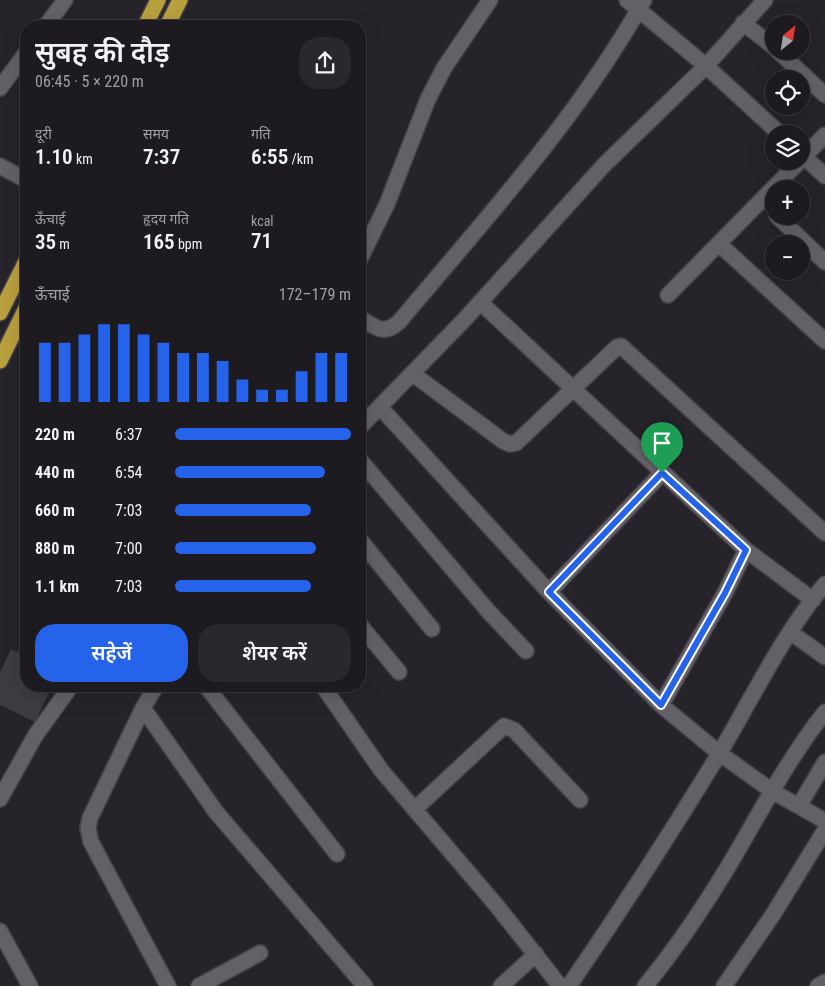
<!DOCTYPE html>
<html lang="hi">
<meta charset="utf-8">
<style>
:root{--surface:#1d1a20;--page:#2a272d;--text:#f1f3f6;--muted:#a0a1a5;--line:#3b383e;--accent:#2563eb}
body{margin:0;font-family:"Roboto Condensed","Noto Sans Devanagari",sans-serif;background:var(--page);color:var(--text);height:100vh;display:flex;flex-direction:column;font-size:19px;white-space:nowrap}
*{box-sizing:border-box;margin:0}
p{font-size:16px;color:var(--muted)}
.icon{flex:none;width:28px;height:28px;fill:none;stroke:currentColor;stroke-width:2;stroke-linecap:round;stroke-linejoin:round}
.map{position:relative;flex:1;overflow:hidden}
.sheet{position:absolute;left:20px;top:20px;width:346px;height:672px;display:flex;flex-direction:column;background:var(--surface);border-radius:20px;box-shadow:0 5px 20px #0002,0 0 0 1px var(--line)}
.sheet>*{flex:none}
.needle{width:32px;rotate:30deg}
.controls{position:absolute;left:765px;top:15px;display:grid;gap:10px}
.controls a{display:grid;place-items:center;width:45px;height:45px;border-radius:50%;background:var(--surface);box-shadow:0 5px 20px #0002,0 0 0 1px var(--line);font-size:25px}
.pin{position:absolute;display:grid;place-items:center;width:42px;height:42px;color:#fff;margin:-51px -21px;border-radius:50% 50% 50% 0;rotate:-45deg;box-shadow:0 0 5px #0007}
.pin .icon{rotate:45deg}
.round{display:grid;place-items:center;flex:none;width:52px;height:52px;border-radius:20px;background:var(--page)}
.head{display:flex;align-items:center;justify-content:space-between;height:85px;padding:0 15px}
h1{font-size:28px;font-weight:600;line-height:38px}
.stats{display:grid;grid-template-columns:repeat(3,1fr);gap:8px;height:85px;padding:5px 15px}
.stats div{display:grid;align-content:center}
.stats b{font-size:21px;font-weight:600}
.stats small{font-size:14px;font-weight:400}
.stats p{font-size:14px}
.chart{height:140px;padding:10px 15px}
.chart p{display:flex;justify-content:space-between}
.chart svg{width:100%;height:90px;margin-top:5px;stroke:var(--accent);stroke-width:6}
.cta{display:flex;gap:10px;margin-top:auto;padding:10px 15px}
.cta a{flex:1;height:58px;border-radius:20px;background:var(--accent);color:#fff;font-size:20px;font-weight:600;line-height:58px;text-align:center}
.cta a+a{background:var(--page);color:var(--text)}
ul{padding:0 15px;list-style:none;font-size:16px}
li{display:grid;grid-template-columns:80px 60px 1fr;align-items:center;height:38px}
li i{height:12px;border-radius:6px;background:var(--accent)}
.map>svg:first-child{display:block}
.building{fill:#3f3b42}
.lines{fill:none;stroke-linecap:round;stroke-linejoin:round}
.street-casing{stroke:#444146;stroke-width:18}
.highway-casing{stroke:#444146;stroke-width:18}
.street{stroke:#646068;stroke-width:15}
.highway{stroke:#b9a03e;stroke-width:15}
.route-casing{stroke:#fff;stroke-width:10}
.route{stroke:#2563eb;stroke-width:6}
</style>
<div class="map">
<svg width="825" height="986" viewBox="0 0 825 986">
<rect width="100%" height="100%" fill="#27232a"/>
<path class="building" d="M11 649 26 656V686H52L35 722 0 705V673Z"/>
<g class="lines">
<defs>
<path id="street" d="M627 0 706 66 780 134
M743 23 774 47
M46 26 65 0
M778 51 825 95
M0 88 26 53
M801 154 825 176
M801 160 825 135
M0 166 26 180
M777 216 825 262
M719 244 825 341
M360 259 387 204 428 99 444 68 490 0
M668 295 800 161
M480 302 746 550 813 600
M360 318C376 327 383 336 399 322 486 218 578 118 644 0
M413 374 503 441 510 444 516 443 617 347 621 346 825 533
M380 407 549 592 661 705 719 753 772 791 825 821
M360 427 465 319 604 165 706 66 765 0
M360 460 489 612 526 651
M360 540 432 629
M549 592 662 473
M360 625 399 672
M790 632 825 657
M156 686 143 708 90 818 88 828 91 842 168 986
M206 686 337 854
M323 686 381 770 497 906 560 986
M661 705 725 593 746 550
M143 708 216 812 365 986
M0 799 35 736 71 686
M799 806 825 762
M415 809 504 726 514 730 580 800
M0 931 30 986
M199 986 260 953
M501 986 536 954
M569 986C621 910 671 833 719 754 753 697 782 635 825 584
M645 986C676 949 703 908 728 867 759 815 787 760 825 712
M724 986 774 913 825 830
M818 986 825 982"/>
<path id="highway" d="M145 26 158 0
M167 26 180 0
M0 313 26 261
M0 361 26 308"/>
</defs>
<use href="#street" class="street-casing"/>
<use href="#highway" class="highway-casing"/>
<use href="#street" class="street"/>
<use href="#highway" class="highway"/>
</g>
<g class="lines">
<defs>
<path id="route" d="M662 473 746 550 725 593 661 705 549 592Z"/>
</defs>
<use href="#route" class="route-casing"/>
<use href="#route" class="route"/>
</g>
</svg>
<div class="controls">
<a><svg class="needle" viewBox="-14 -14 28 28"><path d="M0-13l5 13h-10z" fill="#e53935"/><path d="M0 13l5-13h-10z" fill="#a0a1a5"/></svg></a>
<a><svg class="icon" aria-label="locate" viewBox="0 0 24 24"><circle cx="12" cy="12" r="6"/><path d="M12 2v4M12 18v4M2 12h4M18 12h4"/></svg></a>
<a><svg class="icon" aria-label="layers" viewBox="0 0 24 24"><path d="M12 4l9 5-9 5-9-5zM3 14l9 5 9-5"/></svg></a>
<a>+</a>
<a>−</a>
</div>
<div class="pin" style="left:662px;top:473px;background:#1e9e55"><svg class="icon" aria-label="arrive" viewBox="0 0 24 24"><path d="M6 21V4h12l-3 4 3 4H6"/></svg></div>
<section class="sheet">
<div class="head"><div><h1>सुबह की दौड़</h1><p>06:45 · 5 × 220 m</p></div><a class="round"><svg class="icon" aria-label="share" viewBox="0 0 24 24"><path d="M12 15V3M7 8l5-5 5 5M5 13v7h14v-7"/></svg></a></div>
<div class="stats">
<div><p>दूरी</p><b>1.10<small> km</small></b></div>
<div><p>समय</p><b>7:37</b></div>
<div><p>गति</p><b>6:55<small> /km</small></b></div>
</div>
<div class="stats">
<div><p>ऊँचाई</p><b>35<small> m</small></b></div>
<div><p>हृदय गति</p><b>165<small> bpm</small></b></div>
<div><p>kcal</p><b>71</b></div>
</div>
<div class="chart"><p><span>ऊँचाई</span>172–179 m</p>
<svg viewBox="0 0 160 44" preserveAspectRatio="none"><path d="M5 44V15M15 44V15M25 44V11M35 44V6M45 44V6M55 44V11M65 44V15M75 44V20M85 44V20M95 44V24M105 44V33M115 44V38M125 44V38M135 44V29M145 44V20M155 44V20"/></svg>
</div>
<ul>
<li><b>220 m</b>6:37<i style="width:100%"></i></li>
<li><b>440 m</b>6:54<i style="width:85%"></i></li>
<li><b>660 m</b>7:03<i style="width:77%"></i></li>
<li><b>880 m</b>7:00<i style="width:80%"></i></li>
<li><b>1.1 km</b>7:03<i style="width:77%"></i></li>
</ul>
<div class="cta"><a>सहेजें</a><a>शेयर करें</a></div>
</section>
</div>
